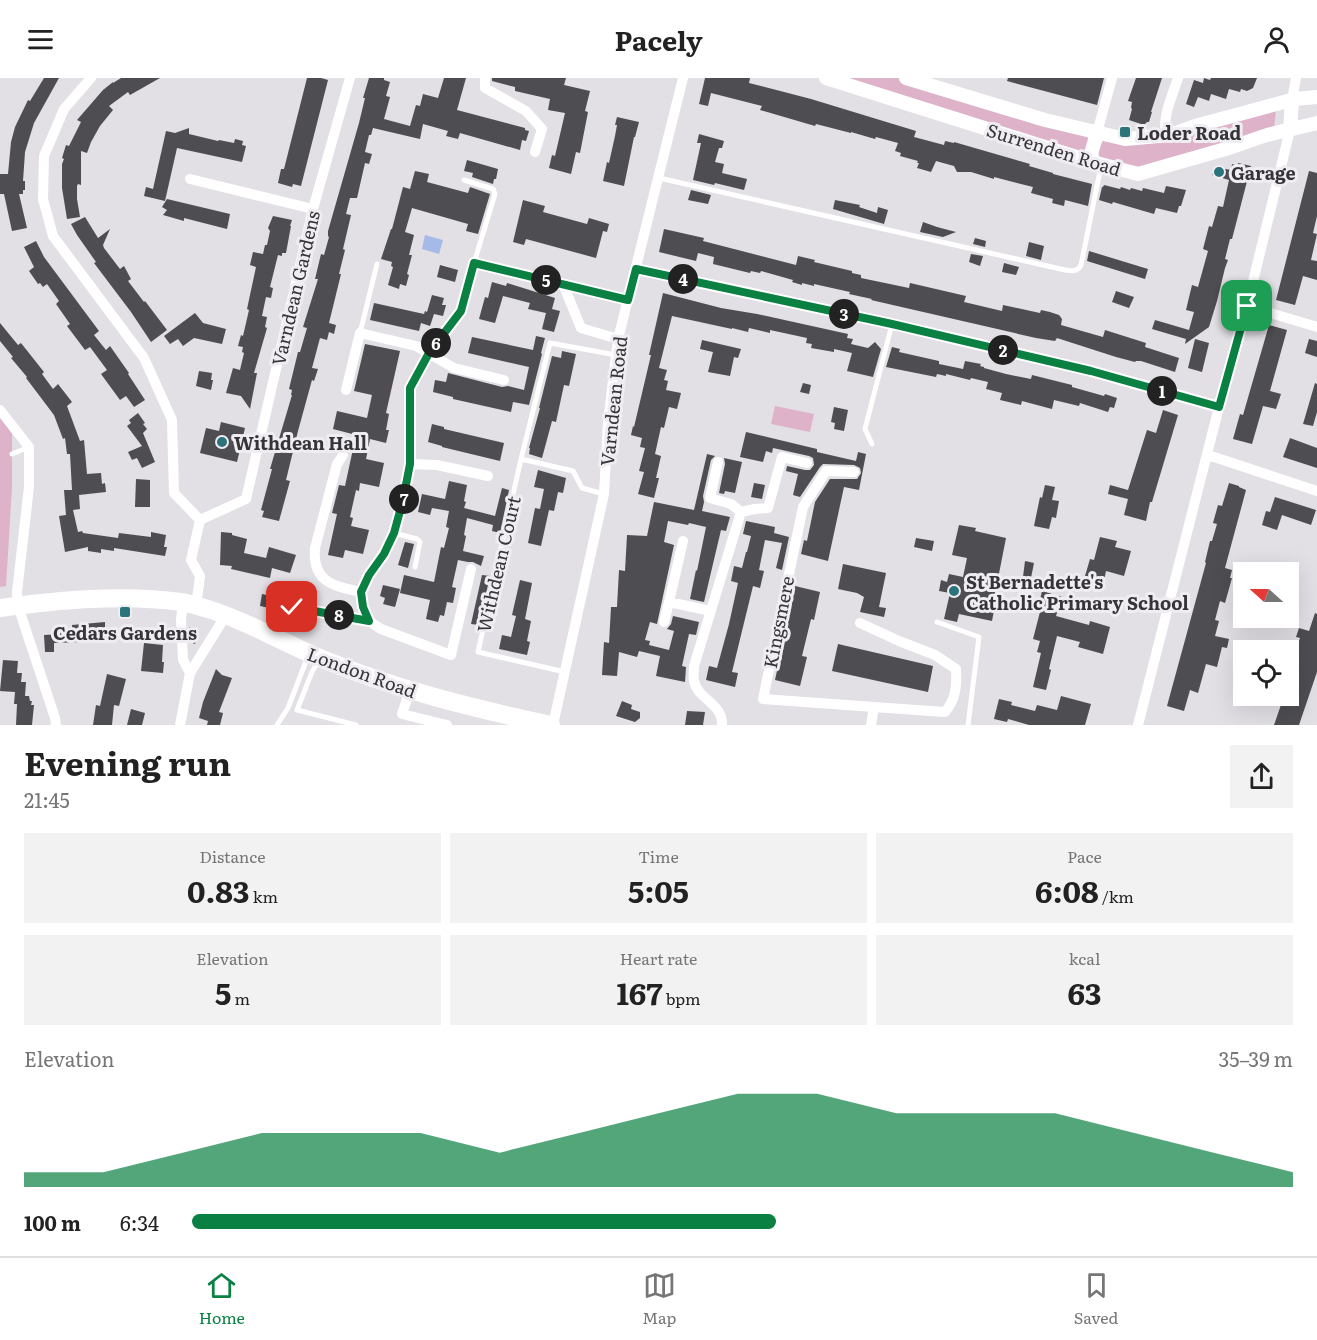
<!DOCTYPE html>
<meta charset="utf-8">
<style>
:root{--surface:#fff;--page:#f2f2f2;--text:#222;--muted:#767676;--line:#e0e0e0;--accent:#0b8043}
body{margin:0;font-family:Literata,serif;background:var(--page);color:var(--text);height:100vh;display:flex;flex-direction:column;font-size:22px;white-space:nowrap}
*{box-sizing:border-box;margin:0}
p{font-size:20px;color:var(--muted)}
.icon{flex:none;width:33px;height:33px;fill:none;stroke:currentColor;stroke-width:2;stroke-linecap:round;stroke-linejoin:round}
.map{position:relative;height:647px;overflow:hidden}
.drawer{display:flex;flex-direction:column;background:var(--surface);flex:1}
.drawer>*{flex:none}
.needle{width:39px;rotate:291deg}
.buttons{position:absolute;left:1233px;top:484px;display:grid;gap:12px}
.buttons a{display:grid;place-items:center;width:66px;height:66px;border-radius:0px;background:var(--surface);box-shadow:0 6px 24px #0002;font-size:30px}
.pin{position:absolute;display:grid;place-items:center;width:51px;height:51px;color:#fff;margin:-26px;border-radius:12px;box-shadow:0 3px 9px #0006}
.km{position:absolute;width:30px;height:30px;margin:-15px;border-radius:50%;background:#222;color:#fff;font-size:16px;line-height:30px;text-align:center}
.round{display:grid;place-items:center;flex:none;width:63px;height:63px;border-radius:0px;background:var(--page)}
.summary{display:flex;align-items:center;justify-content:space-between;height:102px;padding:0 24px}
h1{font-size:33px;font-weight:700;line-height:45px}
.stats{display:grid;grid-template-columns:repeat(3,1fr);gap:9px;height:102px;padding:6px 24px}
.stats div{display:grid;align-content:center;border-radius:0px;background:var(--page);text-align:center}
.stats b{font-size:30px;font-weight:700}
.stats small{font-size:16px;font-weight:400}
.stats p{font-size:16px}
.chart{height:168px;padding:12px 24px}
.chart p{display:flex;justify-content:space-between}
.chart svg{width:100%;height:108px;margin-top:6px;fill:var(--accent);opacity:.7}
ul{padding:0 24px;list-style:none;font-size:20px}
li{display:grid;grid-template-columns:96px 72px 1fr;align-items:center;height:45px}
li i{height:15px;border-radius:8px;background:var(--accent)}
header{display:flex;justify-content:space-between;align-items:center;height:78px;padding:0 24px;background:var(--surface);font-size:27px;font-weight:700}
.dock{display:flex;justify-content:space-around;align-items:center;height:84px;border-top:2px solid var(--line);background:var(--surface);font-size:16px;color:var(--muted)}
.dock a{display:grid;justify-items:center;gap:3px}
.dock .current{color:var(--accent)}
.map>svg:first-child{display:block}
.green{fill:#deb2c9}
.water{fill:#a5bae7}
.building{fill:#4d4d52}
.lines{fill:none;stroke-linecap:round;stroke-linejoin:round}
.service{stroke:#fff;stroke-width:5}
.minor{stroke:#fff;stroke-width:10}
.tertiary{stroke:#fff;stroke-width:14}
.trunk{stroke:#fff;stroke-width:18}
.route-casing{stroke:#fff;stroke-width:12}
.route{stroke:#0b8043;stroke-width:8}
.poi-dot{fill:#2b747b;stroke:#efecf2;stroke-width:2}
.labels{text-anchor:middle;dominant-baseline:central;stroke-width:6;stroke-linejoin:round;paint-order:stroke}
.poi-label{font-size:18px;font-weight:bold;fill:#353437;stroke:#efecf2;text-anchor:start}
.street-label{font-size:18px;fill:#353437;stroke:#efecf2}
</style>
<header><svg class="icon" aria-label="menu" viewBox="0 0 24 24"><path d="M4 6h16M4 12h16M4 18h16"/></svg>Pacely<svg class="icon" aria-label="person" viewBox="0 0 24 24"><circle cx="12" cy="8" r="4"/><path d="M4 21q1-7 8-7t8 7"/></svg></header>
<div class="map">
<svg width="1317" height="647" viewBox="0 0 1317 647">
<rect width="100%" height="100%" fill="#e2dfe5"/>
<path class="green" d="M846 0H897L1043 46 1086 58 1090 62 1085 75Z
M1276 32 1274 50 1229 64 1140 89 1107 83 1100 79 1098 73 1103 63 1128 66Z
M775 328 814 336 810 354 771 346Z
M0 337 12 356V409L6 508 0 509Z"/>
<path class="water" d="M425 157 443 162 439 176 422 171Z"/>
<path class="building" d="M44 0H59L34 45 25 74 23 103H25V112H23V116H19L27 150 12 153 4 116H0V96H8L11 64 15 49 28 22 30 23Z
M121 0H160L130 17 128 14 109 28 113 32 100 48 91 64 87 75 81 73V107L78 106 77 108V121L80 139 67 141 62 110V86L64 81 62 80 66 67 69 68 81 44 77 42 103 12 113 4V5Z
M307 0H321L328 2 301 108 293 106 292 109 278 105 281 91H284Z
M369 0H384V2L390 4 386 18 390 19 384 41 410 48 416 27 420 28 423 16 438 20 444 0H466L457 32 525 50V52L529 53 526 63 522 62 520 72 460 55 458 61 446 58 448 53 423 46 420 61 373 50 371 57H369L365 74 372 76 369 86 365 85 357 120H350L346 136 351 137 343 171 345 172 339 196H341L329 245 336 247 334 256 329 254 327 262 320 260 312 290 318 291 314 303 312 302 298 353 286 402 290 403 279 443 262 439 264 433 261 432 272 391H270L292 317H291L292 312 289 311 298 274H300L307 250 303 249 318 201H315L321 176 324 177 329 159 328 158V153L359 45 365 20H363Z
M492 0H566L564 7 590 13 585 33 588 34 580 75 576 74 571 96 549 90 552 77 555 78 565 35 548 32 550 21 515 13V9L492 3Z
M705 0H750L749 5 811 21 916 53 914 59 944 67 945 63 954 65V64L1030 86 1029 88 1053 95V96L1092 106 1088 128 1065 122 1064 128 1052 125 1053 121 1031 115 1033 109 994 99V101L971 94H957L954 88 936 83 931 94 917 90 919 85H917L918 83 900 78 901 75 895 73 898 65 876 59 875 61 851 54V55L816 46 815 48 760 32 762 28 711 15 708 28 699 26Z
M1008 0H1104L1097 27 1007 3Z
M1136 0H1162L1151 34H1152L1149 44H1147L1144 47 1129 42 1132 31 1131 30 1132 24 1128 23Z
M1204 0 1210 2 1211 0H1257L1253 10 1247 13 1241 11 1240 14 1229 11 1226 21 1211 16 1209 23 1198 19 1194 29 1186 26 1194 2 1203 5Z
M617 39 639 44 635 59H634L624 108 603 103 607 84 609 85 615 58 617 47H615Z
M189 50V56L218 63 219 62 234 65 235 61 243 63 242 67 246 68 242 84 177 70 165 123 144 118 146 109 153 111 166 53 175 55Z
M699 56 724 63 722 70H719L715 84 724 86 722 95 747 101 744 112 715 105 714 107 693 102 701 65H697Z
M467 82 498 91 496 101H494L493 106 472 99 473 95 464 93Z
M1238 85 1251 88 1232 161H1230L1225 181 1228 182 1225 190 1217 223 1209 249 1185 266 1186 261 1152 251 1155 242 1189 252 1194 234 1186 232 1192 207 1198 209 1208 173 1203 171 1209 148 1212 149 1218 128 1223 129 1229 102 1212 97 1215 89 1231 92 1232 86 1238 88Z
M415 93 429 96 427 104 468 115 470 109 490 116 478 156 466 153 468 146 412 130 405 154 414 157 409 177H412L407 196 409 197 406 208 400 206 399 211 388 207 393 189 391 188 392 184 381 181 391 151H392L403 109 410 111Z
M1309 93 1317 95V138L1313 155 1317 156 1311 182 1317 183V202L1303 198 1295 227 1276 222Z
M1104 107 1120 111 1121 109 1130 112 1131 110 1142 113 1143 110 1164 115 1166 108 1186 112 1181 128H1179L1177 135 1156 130 1154 136 1113 124 1112 126 1099 122 1102 109H1103Z
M691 112 711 117 708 126 688 122Z
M167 121 230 136 227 151 184 140V143L163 137 167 132 162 129Z
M523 122 545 128 543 134 587 146 589 140 609 146 607 154 603 153 596 180 526 161 524 167 513 164Z
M835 122 860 127 859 129 877 135 878 129 888 132 884 146 833 131Z
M273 138 292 142 290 148H291L286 175H282V178L278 177 270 209 273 210 271 220 266 219 262 238 267 239 265 249 267 250 254 295H257L250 331 241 318 226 315 233 290 240 292 244 275 242 274 243 269 238 268 241 257 243 258 249 232 247 231 256 189 250 187 253 174 263 176 265 167H267L270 153 268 150Z
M85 139 98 160 110 151 103 167 104 170 120 191 124 188 131 201 128 203 144 224 145 223 167 252 151 264 131 234 94 185 96 184 77 157 71 146Z
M923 144 937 149 956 154 943 159 920 154Z
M664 151 704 160 703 163 796 187 798 178 815 182 814 184 852 193V195L861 197V200L909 210 910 205 966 218 964 224 1002 233 1003 227 1040 235 1041 232 1050 234 1059 237 1062 241 1061 247 1103 259 1105 252 1146 265 1145 269 1179 280 1175 294 1141 283H1136L1135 284 1116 279 1057 260 1055 263 1036 260 871 222 872 221 849 216 850 214 814 206V208L802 205V207L792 204 793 202 761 193 760 195 751 193 750 195 713 186 714 179 698 175 696 183 659 174Z
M975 160 986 163 985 169 973 166Z
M36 163 44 179 99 253 94 257 106 272 110 268 129 295 128 296 145 322 134 329 126 318 120 322 101 296 107 292 90 269 85 272 67 248 70 246 56 226 59 223 47 206 43 209 40 205 38 206 29 193 34 189 24 169Z
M1029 164 1044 168 1041 182 1026 178Z
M1089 173 1148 191 1145 201 1087 183Z
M971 176 983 178 980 188 969 184Z
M1004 185 1019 189 1016 197 1002 194Z
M440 187 458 192 455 204 437 199Z
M492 204 506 208 507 205 555 220 552 231 560 233 554 254 542 251 546 235 528 231 530 225 503 218 495 245 479 241 485 219 488 220Z
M1116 213 1134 219 1129 230 1112 224Z
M663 215 721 230 757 236 848 256 847 260 853 261 851 266 868 270 875 264 881 271 873 299 847 293 852 275 834 271V274L811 270 812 266 806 265 807 260 770 252V255L749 250 748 254 732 250V251L672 238 659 290 667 292 664 302 668 303 666 312 681 315 677 331 669 329 664 350 661 349 655 376 661 378 656 400H659L654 420 638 416 644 394 639 393 645 370 640 369 642 360 631 357 633 348 634 349 651 277H649Z
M432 217 444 220 442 227H446L443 238 434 236 430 248 421 245 419 253 370 242 374 225 424 236 425 233 427 234Z
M195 235 203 245 226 251 222 266 194 260 183 268 178 261 170 266 164 258Z
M0 245 18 267 21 265 44 294 42 296 53 311 58 306 72 324 67 328 80 363 84 362 87 396 101 395 102 406 105 405 106 414 79 417 80 431 73 432 78 454 82 453 83 455 118 460 119 455 151 459V454L166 457 164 469H167L165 478 114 470V473L101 471V475L88 473V469L65 474 59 438 66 437 64 412H72L70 376H67L65 360 63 361 54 337 26 300 27 299 11 280 13 279 0 263Z
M1269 247 1287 252 1270 313 1281 316 1276 331 1263 328 1252 366 1233 361 1240 336 1243 337Z
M536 258 545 260 541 275 542 276 529 327 513 324 511 334 453 321V319L433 314 435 302 446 304 448 295 502 309 508 308 524 312 529 289 468 275 472 259 533 272Z
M1195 261 1209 265 1202 294 1188 290Z
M1309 261 1317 263V279L1305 275Z
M702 262 741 271 738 280 734 279 730 298 708 294 713 274 700 271Z
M365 266 400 273 386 335 389 336 386 352H389L386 365 370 361 366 381 384 385 379 409 360 405 359 413 356 412 350 439 353 440 351 448 369 452 363 476 345 472 343 480 328 477 337 436 332 435 339 407 345 408 356 357 333 351 337 333 367 340 372 317 354 313Z
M892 269 900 271 899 274 939 283V286L963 291 965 283 981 286 980 288 984 289V290L1006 296 1031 301 1032 297 1072 307V309L1104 318 1105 316 1117 320 1114 330 1110 329 1108 334 1080 325 1079 328 1054 322 1052 331 1022 323 1021 327 1000 322 1002 315 986 311 988 304 971 300 970 302 946 296V298L937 296 936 299 886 289Z
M562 273 576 276 569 308 564 307 556 344 552 343 542 380 529 376 530 370H529L540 330H539L552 278 561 280Z
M199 293 212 295 211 302H213L211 312 196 308Z
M803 305 811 307 809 316 800 314Z
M1315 305 1317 306V334L1313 348 1303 346Z
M834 329 848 332 844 353 834 351 835 345 831 344Z
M1163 332 1178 337 1152 424H1150L1146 443 1128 438 1124 437 1128 421 1108 416 1110 407 1128 412 1147 352 1156 355Z
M138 335 145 345 143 346 147 351 143 355 155 384 142 390 137 380 132 382 128 374 142 368 127 348 131 345 129 342Z
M221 344 245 350 237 384 200 375 206 350 219 353Z
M432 346 444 349V351L504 365 500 383 442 369V368L428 364Z
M746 354 817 371V374L856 383 858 374 866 376 859 412 844 409 828 483 801 476 804 462 807 463 815 424 830 401H857L861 395 860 390 854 387 823 386 820 389 800 419 793 417 798 396 786 393 787 388 805 392H810L814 387 813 380 809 378 773 370 772 375 766 373 763 384 740 379Z
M1290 360 1317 370V390L1283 379Z
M707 376 715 378 711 382 703 418 704 424 702 433 730 439 726 453 721 452 704 524 690 521 696 492 697 493 706 449 689 445 688 447 668 443 664 464 674 467 657 546 650 544 645 562 650 563 649 567 669 572 674 553 667 551 671 546 673 538 699 544 696 557 689 556 682 588 686 589 685 604 656 598 660 578 639 573 637 579 619 574 617 598 602 597 604 564 609 565 611 529H617L619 492 625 493 627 457 647 458 654 424 694 432Z
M724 380 742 384 735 415 725 413 724 416 719 415 725 386Z
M538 392 566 400 563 415 558 414 554 433 549 432 541 468 528 465 535 430 540 431 544 411 534 409Z
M136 401 150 402V429H135Z
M449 403 467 407 464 423 466 424 464 430 495 438 502 410 509 412 500 455 492 453 493 447 467 440 464 457 466 458 463 473 484 478 481 488 473 484H468L458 482 452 509 456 510 453 525 447 524 444 538 440 537 438 544 426 541 430 522 400 515 404 497 434 504 441 469 444 470 449 450 446 449 449 433 432 430 430 437 418 434 422 416 445 421Z
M754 405 765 407 762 421 751 419Z
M1229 405 1239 408V409L1246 412 1225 490 1232 492 1230 500H1232L1225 525 1220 523 1215 542 1219 543 1215 558 1229 561 1227 570 1222 569 1217 589 1206 586 1198 615 1190 612 1184 633 1167 628 1206 485 1205 484 1210 463H1212L1217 446 1213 445 1218 427 1222 428Z
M1045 407 1055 409 1052 422 1059 423 1056 440 1052 439 1049 451 1034 448 1040 419 1042 420Z
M1275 419 1316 432 1311 447 1282 437 1277 452 1262 447 1266 433 1270 434Z
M746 443 775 449 774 455 789 459 782 492 776 490 782 465 765 462 759 492 764 493 760 510 753 508 732 594 738 595 735 609 706 602 709 588 717 590 729 546 738 505 731 503 734 488 742 490 746 474H747L751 458 743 456Z
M959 447 976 450 975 453 1006 460 993 526 995 527 992 543 959 536 957 544 944 541 950 515 939 513 941 502 947 504 949 496 963 499 967 480 952 477Z
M221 454 232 455V457L247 461 244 475 266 480 269 469 296 477 290 495 272 490 270 500 231 491 232 488 220 487Z
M1100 459 1117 463 1115 469 1131 473 1124 498 1106 493 1104 503 1085 498 1090 481 1094 482Z
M916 460 934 463 932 473 914 469Z
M405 464 414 466 408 490 398 487Z
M1025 483 1034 485 1031 500 1023 499Z
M843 486 886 495 879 529 886 530 884 539 860 534 864 519 857 515 838 511Z
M482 497 490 498 479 547 471 546Z
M520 502 532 505 525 541 531 543 527 563 530 564 527 577 499 571 502 557 511 559 516 538 512 537Z
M383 507 400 511 395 529 383 526 385 520 380 518Z
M795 508 820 514 814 542 811 541 802 578 807 579 800 608 775 602Z
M1042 513 1062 519 1056 538 1089 547 1090 543 1110 549 1103 576 1078 569 1080 564 1057 558 1049 591 1051 592 1046 612 1033 609 1041 575 1037 574 1040 563 1033 561 1041 530H1038Z
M262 516 289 522 285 527 284 537 273 535 274 531 260 528Z
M1315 535 1317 536V594L1299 647H1274L1284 618H1288V604L1292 605 1299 581 1293 579 1300 560 1296 559 1299 550 1309 553Z
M105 544V561H84V563L80 562V564L54 565V574H45L44 557 60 556V555L65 554V551H72V547Z
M189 549 199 552 195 566 190 564Z
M144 565 163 567 162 584H164L163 595 141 593Z
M838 566 933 588 928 614 832 593Z
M3 582 18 583 17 595H22L21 604H26L25 618H29L30 623H32L31 627H34L32 647H16L17 626H14L15 614 0 613Z
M216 591 222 597 232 600 219 634 223 635 220 647H207L208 643 199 640 203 624Z
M107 596 126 601 119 628 114 627 112 647H93L96 627 100 628Z
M1061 618 1091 626 1085 647H1029L1008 641 1007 644 994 641 999 621 1012 624 1011 627 1035 633 1037 627 1057 632Z
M622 623 632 627 631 631 640 634V640L635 644 616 638Z
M131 631 145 635 142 647H127Z
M687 633 705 634 703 647H685Z"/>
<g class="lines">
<path class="service" d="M659 100 1065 192C1072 193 1078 194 1081 187L1101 88
M464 102 493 111 495 116 474 185
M360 255 377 186
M872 366 865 351 892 246
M12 376 29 369
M521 381 550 265 616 277
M394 455 417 461 420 464 415 489
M937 544 979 559 968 647
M318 584 312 594 297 632 356 647
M565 594 478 574 521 381 573 393 582 410 604 416
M277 647 288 630 308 578"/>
<path class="minor" d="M91 0 64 31 44 78 43 121 53 158 144 280 172 342 174 415 200 442 246 421 313 131 350 0
M485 0V10L526 33 542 51 535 74
M1292 22 1296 0
M1097 55 1112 0
M1166 58C1162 38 1172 19 1178 0
M190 101 313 131
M636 191 892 246 1091 293 1219 329
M563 206 581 250 618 261
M1247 228 1317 249
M346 312 360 255 416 268 454 290 504 302
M0 332 29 369V409L17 514 18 528 55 640 56 647
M343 377 337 386 315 470C312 504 333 508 361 514
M1208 377 1317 413
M718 384 710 420 731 426 741 434
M410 386 437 387 488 398
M854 394 826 393 803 429 763 621 874 629
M683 463 669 524 711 533
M471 491 451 577 381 551 369 543 363 529 361 514 369 497 384 476 394 455 403 422 410 386V310L429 275 461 233 474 185 628 222
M183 524 181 542 183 582 190 595
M196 528 200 498 191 482 200 442
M292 529 369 543
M664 544 669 524
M860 545 899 563 935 577 956 591C957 608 956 621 945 634L874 629 871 647
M410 612 402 636 447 647
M180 647 190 595 226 537
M553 647 604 416 608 344 618 261 683 0
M722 647C723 625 698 622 694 603 693 598 694 592 694 588L741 434 755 431 768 430 782 379 807 385
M1138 647 1219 329 1247 228 1290 52"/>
<path class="tertiary" d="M826 0 1089 83 1138 96 1229 70 1267 57 1317 45
M906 0 1045 42 1125 61 1170 57 1195 48 1295 21 1317 19
M1290 52 1292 22
M1089 83 1097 55"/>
<path class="trunk" d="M0 530C59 522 122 516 181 524 190 525 199 529 208 531 247 543 282 564 320 580 394 611 472 630 551 647"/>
</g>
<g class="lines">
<defs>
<path id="route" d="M292 529 369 543 363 529 361 514 369 497 384 476 394 455 403 422 410 386V310L429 275 461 233 474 185 628 222 636 191 892 246 1091 293 1219 329 1247 228"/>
</defs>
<use href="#route" class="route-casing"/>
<use href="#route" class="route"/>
</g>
<g class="poi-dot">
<rect x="1119" y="48" width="12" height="12" rx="3"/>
<circle cx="1219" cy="94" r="6"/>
<circle cx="222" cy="364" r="6"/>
<circle cx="954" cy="513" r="6"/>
<rect x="119" y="528" width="12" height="12" rx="3"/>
</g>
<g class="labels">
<g class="poi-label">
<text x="1137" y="54">Loder Road</text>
<text x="1231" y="94">Garage</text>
<text x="234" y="364">Withdean Hall</text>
<text x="966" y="503">St Bernadette's<tspan x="966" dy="21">Catholic Primary School</tspan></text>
<text x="125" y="554" text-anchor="middle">Cedars Gardens</text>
</g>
<g class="street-label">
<text transform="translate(1054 71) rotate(17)">Surrenden Road</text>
<text transform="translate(295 210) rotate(-77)">Varndean Gardens</text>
<text transform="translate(613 323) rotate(-84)">Varndean Road</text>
<text transform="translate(498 486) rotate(-77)">Withdean Court</text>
<text transform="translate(778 544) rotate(-79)">Kingsmere</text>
<text transform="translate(362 594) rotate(20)">London Road</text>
</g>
</g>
</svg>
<div class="buttons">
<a><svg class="needle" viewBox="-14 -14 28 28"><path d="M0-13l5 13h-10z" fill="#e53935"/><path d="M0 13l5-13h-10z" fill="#767676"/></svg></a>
<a><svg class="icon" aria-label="locate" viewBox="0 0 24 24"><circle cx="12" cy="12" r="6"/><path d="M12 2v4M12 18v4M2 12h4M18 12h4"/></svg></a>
</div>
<div class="pin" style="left:1247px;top:228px;background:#1e9e55"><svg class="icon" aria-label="arrive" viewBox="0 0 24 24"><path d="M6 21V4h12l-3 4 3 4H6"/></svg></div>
<div class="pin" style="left:292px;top:529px;background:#d93025"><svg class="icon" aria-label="check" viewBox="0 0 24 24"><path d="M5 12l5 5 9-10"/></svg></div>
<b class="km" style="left:1162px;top:313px">1</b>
<b class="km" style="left:1003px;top:272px">2</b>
<b class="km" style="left:844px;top:236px">3</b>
<b class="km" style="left:683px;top:201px">4</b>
<b class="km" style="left:546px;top:202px">5</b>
<b class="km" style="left:436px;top:265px">6</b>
<b class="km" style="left:404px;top:421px">7</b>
<b class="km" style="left:339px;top:537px">8</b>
</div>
<section class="drawer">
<div class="summary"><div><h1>Evening run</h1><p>21:45</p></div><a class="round"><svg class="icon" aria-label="share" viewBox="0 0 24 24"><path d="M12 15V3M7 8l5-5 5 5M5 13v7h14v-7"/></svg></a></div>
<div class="stats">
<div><p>Distance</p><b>0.83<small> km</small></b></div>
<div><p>Time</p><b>5:05</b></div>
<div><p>Pace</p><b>6:08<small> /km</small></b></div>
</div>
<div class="stats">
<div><p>Elevation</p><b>5<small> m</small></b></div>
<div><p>Heart rate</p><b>167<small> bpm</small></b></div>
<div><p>kcal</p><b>63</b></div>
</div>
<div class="chart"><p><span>Elevation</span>35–39 m</p>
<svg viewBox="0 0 160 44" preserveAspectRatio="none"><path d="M0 44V38L10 38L20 30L30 22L40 22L50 22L60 30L70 22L80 14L90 6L100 6L110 14L120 14L130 14L140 22L150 30L160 38V44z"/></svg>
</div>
<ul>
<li><b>100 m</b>6:34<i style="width:53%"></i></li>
</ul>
</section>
<nav class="dock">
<a class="current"><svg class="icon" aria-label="home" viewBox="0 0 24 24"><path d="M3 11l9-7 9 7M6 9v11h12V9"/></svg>Home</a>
<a><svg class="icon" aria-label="map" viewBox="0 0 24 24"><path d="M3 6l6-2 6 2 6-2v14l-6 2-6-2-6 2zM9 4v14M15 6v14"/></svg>Map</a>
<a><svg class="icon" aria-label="saved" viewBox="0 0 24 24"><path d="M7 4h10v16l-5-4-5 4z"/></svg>Saved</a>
</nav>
